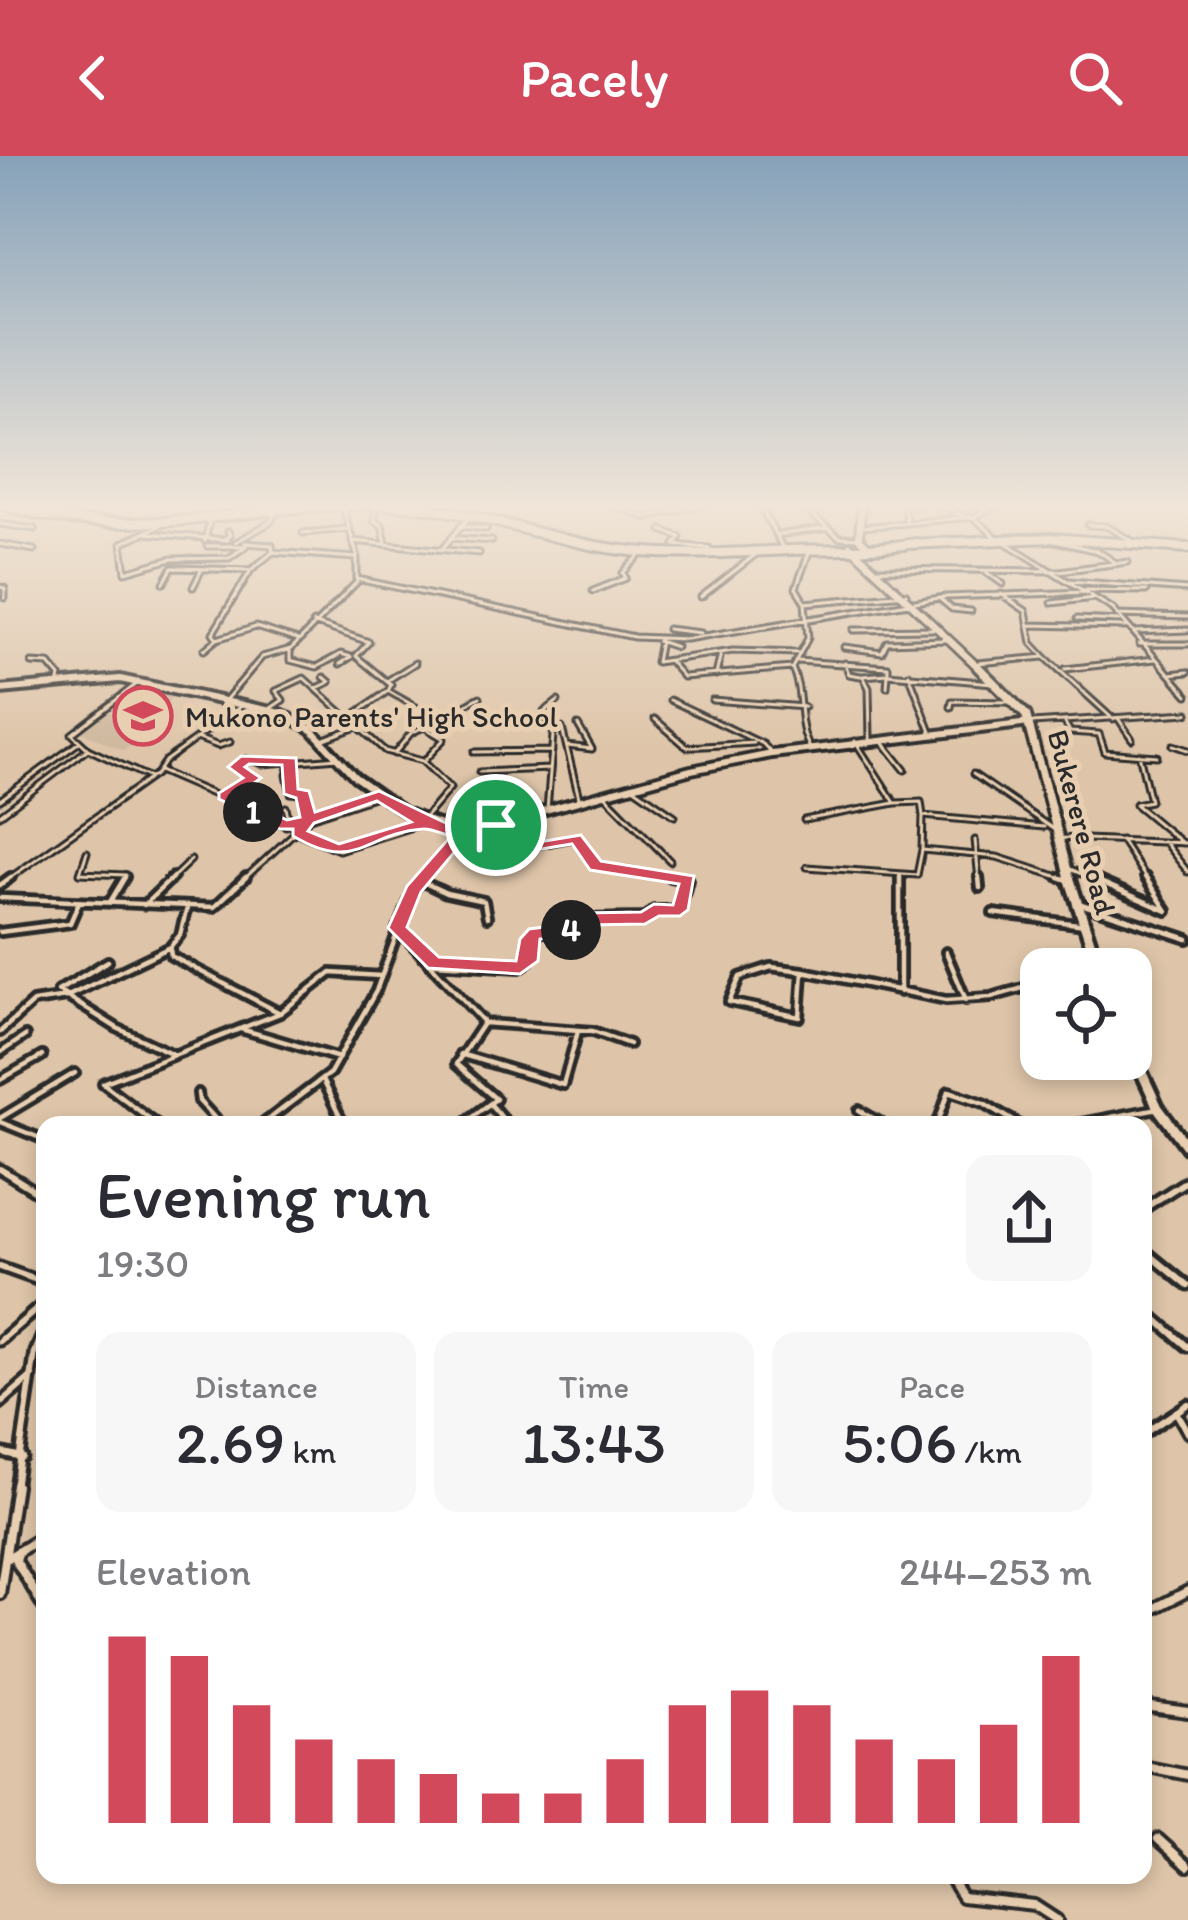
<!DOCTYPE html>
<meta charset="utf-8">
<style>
:root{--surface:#fff;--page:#f7f7f7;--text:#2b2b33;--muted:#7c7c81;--accent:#d1495b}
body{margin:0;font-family:Itim,sans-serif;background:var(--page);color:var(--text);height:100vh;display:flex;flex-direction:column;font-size:45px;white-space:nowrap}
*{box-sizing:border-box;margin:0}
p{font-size:39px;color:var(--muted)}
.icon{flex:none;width:66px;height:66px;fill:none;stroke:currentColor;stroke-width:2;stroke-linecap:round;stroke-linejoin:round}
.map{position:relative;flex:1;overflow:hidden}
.side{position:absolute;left:36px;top:960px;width:1116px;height:768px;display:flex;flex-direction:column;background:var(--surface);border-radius:24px;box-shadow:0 6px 18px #0003}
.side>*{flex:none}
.fabs{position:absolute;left:1020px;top:792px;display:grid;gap:24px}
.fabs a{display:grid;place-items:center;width:132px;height:132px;border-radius:24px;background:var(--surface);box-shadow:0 6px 18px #0003;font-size:60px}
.pin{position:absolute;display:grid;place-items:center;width:102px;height:102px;color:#fff;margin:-51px;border:6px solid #fff;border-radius:50%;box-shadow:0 3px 12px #0007}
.km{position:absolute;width:60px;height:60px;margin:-30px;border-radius:50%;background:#222;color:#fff;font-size:33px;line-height:60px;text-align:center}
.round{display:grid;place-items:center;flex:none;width:126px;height:126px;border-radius:24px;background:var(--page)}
.overview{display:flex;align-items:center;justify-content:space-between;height:204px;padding:0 60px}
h1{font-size:66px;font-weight:600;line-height:90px}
.stats{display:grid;grid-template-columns:repeat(3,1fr);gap:18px;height:204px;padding:12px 60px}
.stats div{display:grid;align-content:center;border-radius:24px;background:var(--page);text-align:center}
.stats b{font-size:60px;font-weight:600}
.stats small{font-size:33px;font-weight:400}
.stats p{font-size:33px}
.chart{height:336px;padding:24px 60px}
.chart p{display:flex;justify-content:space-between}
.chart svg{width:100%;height:216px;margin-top:12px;stroke:var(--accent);stroke-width:6}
header{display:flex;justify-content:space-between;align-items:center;height:156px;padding:0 60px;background:var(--accent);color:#fff;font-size:54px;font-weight:600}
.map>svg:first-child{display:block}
.built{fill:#ceb89e}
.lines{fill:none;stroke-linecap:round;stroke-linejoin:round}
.minor-far3-casing{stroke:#2b2b2b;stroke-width:9}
.minor-far2-casing{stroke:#2b2b2b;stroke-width:14}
.minor-far1-casing{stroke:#2b2b2b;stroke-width:15}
.minor-casing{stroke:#2b2b2b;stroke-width:16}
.tertiary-casing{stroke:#2b2b2b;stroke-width:14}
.secondary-far2-casing{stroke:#2b2b2b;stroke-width:12}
.secondary-far1-casing{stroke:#2b2b2b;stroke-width:15}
.secondary-casing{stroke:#2b2b2b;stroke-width:18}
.trunk-casing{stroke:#2b2b2b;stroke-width:14}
.minor-far3{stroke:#e9cfb1;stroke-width:3}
.minor-far2{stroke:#e9cfb1;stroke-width:4.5}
.minor-far1{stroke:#e9cfb1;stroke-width:6}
.minor{stroke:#e9cfb1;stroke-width:8}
.tertiary{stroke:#e9cfb1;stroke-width:6}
.secondary-far2{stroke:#e9cfb1;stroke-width:6}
.secondary-far1{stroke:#e9cfb1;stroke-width:8}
.secondary{stroke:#e9cfb1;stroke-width:9}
.trunk{stroke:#e9cfb1;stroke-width:8}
.route{fill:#d1495b;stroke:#fff;stroke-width:3;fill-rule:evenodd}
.labels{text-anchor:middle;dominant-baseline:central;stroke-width:10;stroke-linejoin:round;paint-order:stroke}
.far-poi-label{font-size:30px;fill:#2b2b2b;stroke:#e9cfb1;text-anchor:start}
.far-street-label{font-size:30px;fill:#2b2b2b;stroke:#e9cfb1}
</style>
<header><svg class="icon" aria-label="back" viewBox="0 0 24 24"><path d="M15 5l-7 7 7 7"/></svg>Pacely<svg class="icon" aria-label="search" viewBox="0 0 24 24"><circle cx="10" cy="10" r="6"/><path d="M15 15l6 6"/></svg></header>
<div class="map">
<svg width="1188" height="1764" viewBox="0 0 1188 1764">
<rect width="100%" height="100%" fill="#dec5a9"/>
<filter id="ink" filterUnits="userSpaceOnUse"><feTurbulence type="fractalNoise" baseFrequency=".00833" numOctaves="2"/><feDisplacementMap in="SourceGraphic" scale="24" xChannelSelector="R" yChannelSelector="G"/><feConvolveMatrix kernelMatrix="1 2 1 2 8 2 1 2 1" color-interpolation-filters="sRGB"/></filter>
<g filter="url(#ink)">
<path class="built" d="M138 528 173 539 143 585 122 594 76 573 104 553 123 561 127 549 114 546Z"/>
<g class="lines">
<defs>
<path id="minor-far3" d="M377 348 374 365 382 369 386 387
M611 348 645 361 707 348
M759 348 784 394
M798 348 839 381 859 382
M938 348 967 362
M973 348 988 354
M168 366 122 387 126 416 171 403 229 402 246 390H207
M907 367 904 352 921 349
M0 368 35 373
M1088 369 1106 370 1138 388
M460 370 486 373
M862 371 973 361
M662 374 680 381 675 389 709 392V398
M145 377 228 384
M303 377 347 373
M777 379 829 372
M996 381 973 361 1002 348
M451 382 492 385
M223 384 230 379 228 375
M205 385 210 362
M352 385 479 397
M1055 385 1098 395 1116 407
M236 386 271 366 275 356
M245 387 272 389 273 396
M1006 387 1113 453 1188 539
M0 388 34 394
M443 392 470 360
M876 413 1059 415 1128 406
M983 414 1003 428
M357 423 634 481 686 483 946 441 1087 436
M1069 425 1188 434
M164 427 172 412 251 414
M0 431 5 432V442
M193 431 202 413
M1083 434 1146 435
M593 435 626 422 623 417 642 397
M1001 438 1026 455 1032 487 1045 501
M701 441 755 399
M939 442 952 453 971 455
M805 447 796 432 810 394
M1052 447 1094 442
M1117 459 1188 461
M1077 463 1119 465
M313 467 369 486
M1029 469 1125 471
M667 473 701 477
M854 474 934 473
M1134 476 1188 474
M217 483 256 471 298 484
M658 485 676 491
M660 485 656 506 733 495 800 497
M369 486 356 500 391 529 388 535 439 564
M1139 488H1188
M844 491 882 496 887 486 946 484
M290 493V504L317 511 341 498 351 501
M204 494 217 483 213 477 251 414 273 396 356 402
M669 505 683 521 792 512
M797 505 888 511V518L863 520 869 532 870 583
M32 507 49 508 60 521 58 529
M845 507 849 518 861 520
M977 507 1045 501 1113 563
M340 508 351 501
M1065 513 1155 503
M909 518 931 576
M1170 518 1188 516
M716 519 721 497
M387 525 415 507
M138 527 72 578 88 593 148 621
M887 531 888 518 993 527
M317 532 330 526 324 521
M670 544 763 588 772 598
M712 544 804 551
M222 548 262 501 291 493 357 426V399L342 349
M951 551 952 545 1010 546
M268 554 283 544 276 535 304 522 385 595 422 605 450 632 422 665
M351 561 388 535
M1118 562 1132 583
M655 563 687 591 754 587
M1032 567 1188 557
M1065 567 1070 576 1099 578 1105 596 1157 600
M562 572 579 642
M197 582 218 590 230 586
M322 584 359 570
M855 585 895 647 921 646 923 660 1044 671
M882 585 905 614
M1173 589 1188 594
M567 590 592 593 578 569
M810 592C796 568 804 538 792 512L808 482 805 447 906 438
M474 596 552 595
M394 598 411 577 424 571
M1139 598 1150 645 1135 648 1182 687
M425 604 444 583 424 571 480 541
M159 615 286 670 379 639
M479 616 550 613
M973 618 1053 673
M633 631 675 660
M224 640 253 622 235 611 246 603 263 608 338 602
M606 640 670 705
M0 644 78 587
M286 651 290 669
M547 654 553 579 544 556 558 545
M0 659 88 593
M923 660 922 694 997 701 1068 724
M804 664 895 647
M496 669 521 693 576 682 596 710 688 724
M298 677 339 694 425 667
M1059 682 1188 687
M975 684 979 724
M1121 684 1147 724
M1165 687 1188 716
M87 696 80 717 126 719 123 724
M807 711 917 719 922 694
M1070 713 1096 724
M900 718V724
M7 724 156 618 165 605 240 551
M170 724 191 704
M243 724 308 664 303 638 291 637 287 619 291 605
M421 724 462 677"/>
<path id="minor-far2" d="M900 721V836
M979 721 980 732
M1059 721 1070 725
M1089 721 1167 755
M1145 721 1167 755
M421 725 446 737 484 745 487 761
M0 729 11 721
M0 742 214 751 246 721
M110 746 125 721
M1078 747 1188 783
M144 749 173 721
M993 757 1085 769
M397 772 484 866 456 908 496 943 461 969
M0 776 70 767 79 746
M170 792 171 800 280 857
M946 796 966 844
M108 805 58 835 117 872 173 898
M435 807 520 812 529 805V783L535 777 572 773 581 763 645 762 654 754H680L688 724 670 721
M771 811 803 815 800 861 729 846 740 821Z
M803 815 946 844 991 841 1041 827
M484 867 593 875 629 888
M241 873 339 902
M0 876 33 846 66 841 170 791 180 779 187 752
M0 897 25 880
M460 898 563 929 578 875
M0 924 42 900
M323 926 344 969
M198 937 199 945 221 969
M492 950 508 969
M859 954 885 969
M0 962 75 917
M0 966 45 984
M158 969 103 927 280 857 331 817 381 820
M261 969 330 917 376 835 413 734 424 721
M937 969 949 935 984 947 1020 969
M1070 969 1158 952"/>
<path id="minor-far1" d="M0 1013 45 1041
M1143 1053 1188 1024
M1143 1093 1188 1130
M0 1111 45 1127
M1143 1152 1188 1191
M0 1185 45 1146
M0 1248 32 1220
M1176 1256 1188 1277
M1143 1278 1188 1248
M0 1296 22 1301
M15 1332 35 1196 45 1172"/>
<path id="minor" d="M18 1396 16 1405 45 1453
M8 1402 45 1379
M0 1438 16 1329
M1143 1458 1188 1435
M1143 1550 1188 1556
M1143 1610 1188 1619
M1158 1683 1188 1710
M948 1719 962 1741 1034 1749 1057 1764"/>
<path id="tertiary" d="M0 534 120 523 281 557 311 573 355 621 403 655 462 677 691 614 772 598 1030 567"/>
<path id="secondary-far2" d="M861 348 859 382 868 391
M850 390 981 514"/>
<path id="secondary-far1" d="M978 511 1026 559 1070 724"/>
<path id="secondary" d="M1069 721 1099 813
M1131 893 1158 952 1188 992"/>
<path id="trunk" d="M0 348C141 393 251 343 390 349 461 351 527 377 596 390 660 402 724 397 788 394 831 393 874 394 916 387
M907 388 1050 382 1188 392"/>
</defs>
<use href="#minor-far3" class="minor-far3-casing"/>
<use href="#minor-far2" class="minor-far2-casing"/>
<use href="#minor-far1" class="minor-far1-casing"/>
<use href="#minor" class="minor-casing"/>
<use href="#tertiary" class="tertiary-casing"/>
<use href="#secondary-far2" class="secondary-far2-casing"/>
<use href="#secondary-far1" class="secondary-far1-casing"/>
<use href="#secondary" class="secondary-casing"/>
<use href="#trunk" class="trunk-casing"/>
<use href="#minor-far3" class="minor-far3"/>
<use href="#minor-far2" class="minor-far2"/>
<use href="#minor-far1" class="minor-far1"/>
<use href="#minor" class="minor"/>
<use href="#tertiary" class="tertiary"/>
<use href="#secondary-far2" class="secondary-far2"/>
<use href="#secondary-far1" class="secondary-far1"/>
<use href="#secondary" class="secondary"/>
<use href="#trunk" class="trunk"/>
</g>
</g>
<linearGradient id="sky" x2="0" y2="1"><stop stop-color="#86a2ba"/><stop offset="0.59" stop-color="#f0e5d8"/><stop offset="1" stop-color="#f0e5d8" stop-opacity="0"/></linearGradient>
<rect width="1188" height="594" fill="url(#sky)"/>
<path class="route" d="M241 600 296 602 298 633 309 635 315 656 379 635 452 670 502 666 527 688 581 679 601 705 694 720 688 754 680 760H659L645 768 586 769 578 778 540 783 538 805 520 818 428 812 388 772 407 730 451 680C442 678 431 672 423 673 364 677 357 718 293 680V673H280L219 643V637L243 622 228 611ZM249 608 282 609 284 638 296 642 300 661 287 664 236 640 261 622 245 611ZM377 645 411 666 339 688 308 675 314 667ZM493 675 518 697 572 688 590 714 679 728 673 749 654 748 641 756 581 757 567 768 529 773 520 783 516 805 439 801 407 771 421 736 467 681Z"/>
<defs>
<symbol id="school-ring" viewBox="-11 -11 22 22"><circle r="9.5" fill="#e9cfb1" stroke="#d1495b" stroke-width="1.5"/><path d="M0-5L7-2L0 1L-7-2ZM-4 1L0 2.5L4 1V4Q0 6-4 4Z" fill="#d1495b"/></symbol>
</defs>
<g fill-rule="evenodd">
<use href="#school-ring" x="110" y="527" width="66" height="66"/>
</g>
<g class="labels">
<g class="far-poi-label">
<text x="185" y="560">Mukono Parents' High School</text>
</g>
<g class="far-street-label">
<text transform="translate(1082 666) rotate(75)">Bukerere Road</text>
</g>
</g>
</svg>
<div class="fabs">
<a><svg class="icon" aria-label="locate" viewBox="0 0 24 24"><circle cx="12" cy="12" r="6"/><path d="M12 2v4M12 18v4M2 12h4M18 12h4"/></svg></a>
</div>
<div class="pin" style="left:496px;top:669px;background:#1e9e55"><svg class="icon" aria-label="arrive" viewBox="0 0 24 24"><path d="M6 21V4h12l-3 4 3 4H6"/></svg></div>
<b class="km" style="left:253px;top:656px">1</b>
<b class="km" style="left:571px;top:774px">4</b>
<section class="side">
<div class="overview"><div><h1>Evening run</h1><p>19:30</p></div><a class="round"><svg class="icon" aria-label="share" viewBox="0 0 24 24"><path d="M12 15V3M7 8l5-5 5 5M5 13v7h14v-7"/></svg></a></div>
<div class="stats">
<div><p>Distance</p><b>2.69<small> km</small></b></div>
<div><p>Time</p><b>13:43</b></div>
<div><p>Pace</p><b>5:06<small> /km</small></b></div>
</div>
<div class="chart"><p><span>Elevation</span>244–253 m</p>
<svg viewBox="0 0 160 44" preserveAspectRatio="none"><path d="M5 44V6M15 44V10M25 44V20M35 44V27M45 44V31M55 44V34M65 44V38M75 44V38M85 44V31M95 44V20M105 44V17M115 44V20M125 44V27M135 44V31M145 44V24M155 44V10"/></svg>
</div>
</section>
</div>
